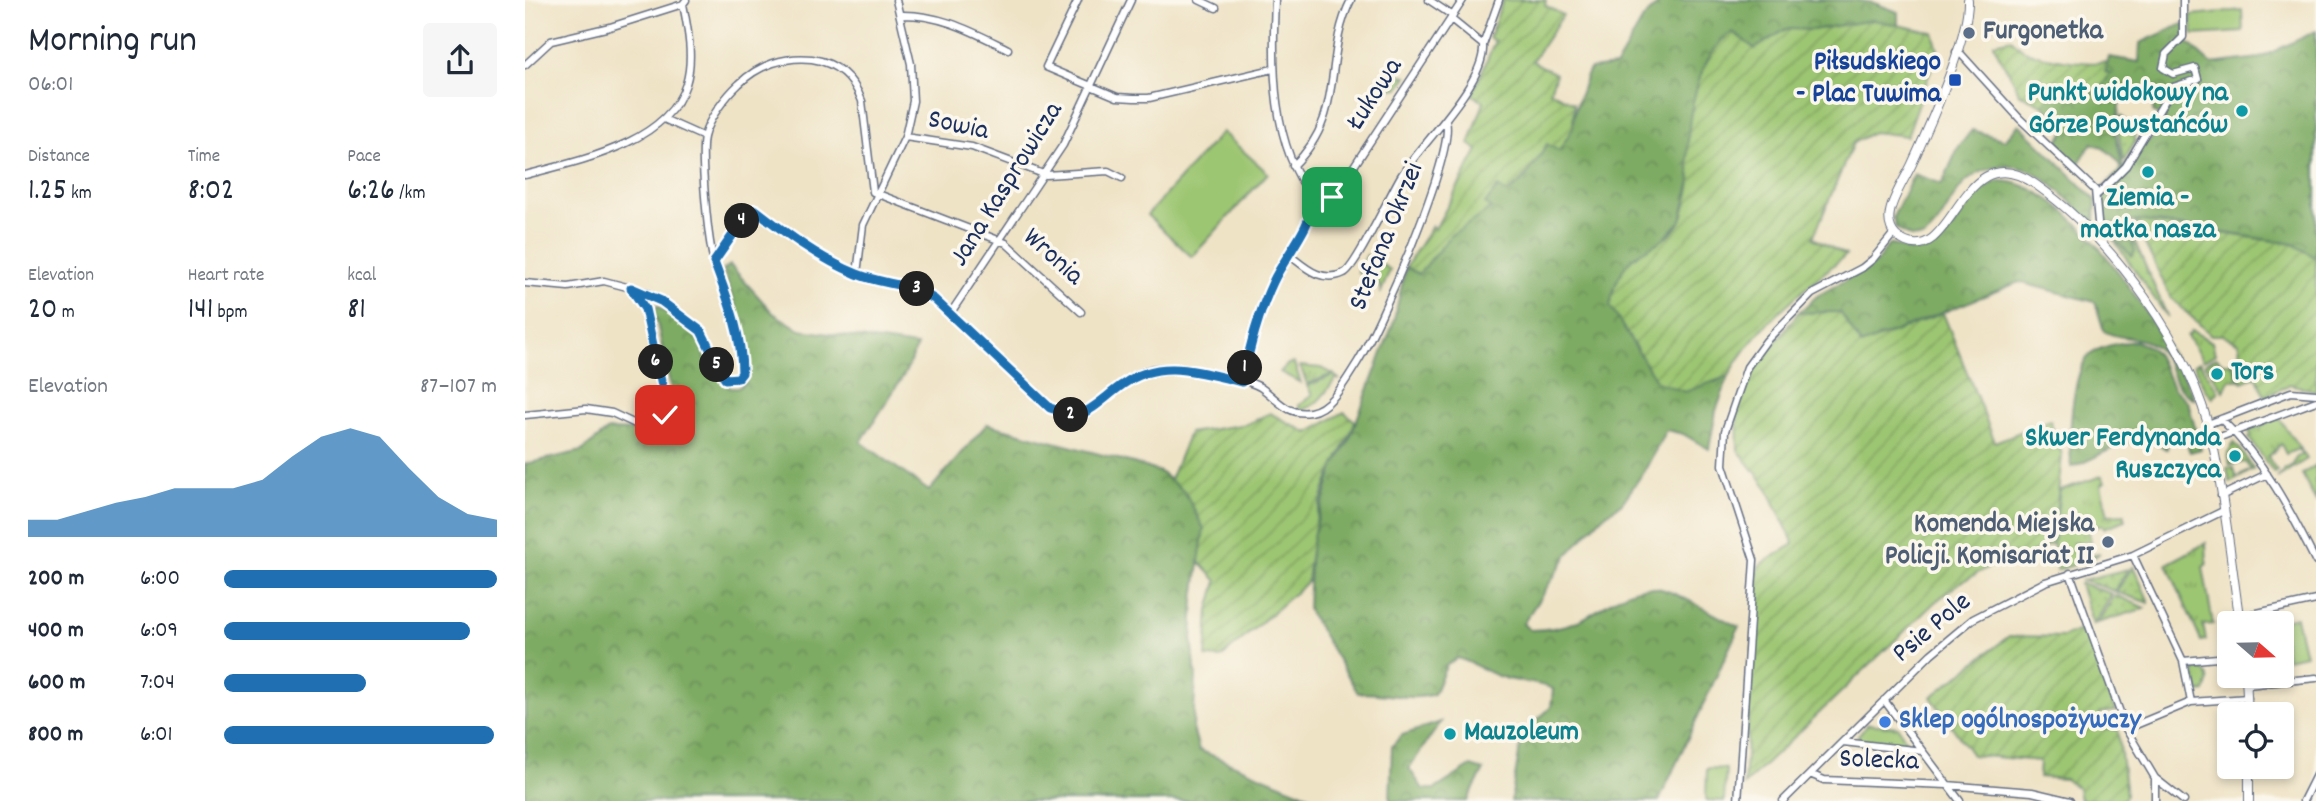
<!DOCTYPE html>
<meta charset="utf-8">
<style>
:root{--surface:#fff;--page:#f6f6f7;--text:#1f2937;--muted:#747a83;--accent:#1f6fb2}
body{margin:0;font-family:Dekko,sans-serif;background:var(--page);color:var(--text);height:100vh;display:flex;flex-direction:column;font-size:26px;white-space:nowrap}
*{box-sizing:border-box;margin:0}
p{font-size:23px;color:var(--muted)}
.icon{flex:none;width:38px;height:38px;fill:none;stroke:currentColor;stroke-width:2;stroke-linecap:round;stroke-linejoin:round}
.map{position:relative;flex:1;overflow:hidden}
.panel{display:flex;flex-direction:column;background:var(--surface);width:525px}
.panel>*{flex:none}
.needle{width:46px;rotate:110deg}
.buttons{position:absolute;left:1692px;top:611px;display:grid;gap:14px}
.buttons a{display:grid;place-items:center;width:77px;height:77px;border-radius:7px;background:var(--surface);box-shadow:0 4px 10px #0003;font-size:35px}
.pin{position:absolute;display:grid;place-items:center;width:60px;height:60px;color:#fff;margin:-30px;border-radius:14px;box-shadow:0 4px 10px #0006}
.km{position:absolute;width:35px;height:35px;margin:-18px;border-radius:50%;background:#222;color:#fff;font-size:19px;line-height:35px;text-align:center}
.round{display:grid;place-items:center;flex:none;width:74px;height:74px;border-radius:7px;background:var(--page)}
.summary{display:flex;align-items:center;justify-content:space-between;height:119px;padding:0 28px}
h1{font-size:38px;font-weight:600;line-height:52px}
.metrics{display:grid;grid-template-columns:repeat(3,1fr);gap:10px;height:119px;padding:7px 28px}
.metrics div{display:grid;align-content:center}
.metrics b{font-size:30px;font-weight:600}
.metrics small{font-size:19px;font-weight:400}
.metrics p{font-size:19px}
.chart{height:196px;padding:14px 28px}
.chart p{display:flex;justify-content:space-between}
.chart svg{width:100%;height:126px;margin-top:7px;fill:var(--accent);opacity:.7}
ul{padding:0 28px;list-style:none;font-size:23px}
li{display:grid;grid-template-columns:112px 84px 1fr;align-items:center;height:52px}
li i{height:18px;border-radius:9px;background:var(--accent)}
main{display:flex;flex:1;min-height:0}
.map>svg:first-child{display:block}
.grass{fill:url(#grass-tufts);stroke:#5c7a68;stroke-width:2}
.forest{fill:url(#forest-crowns);stroke:#4c6d61;stroke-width:2;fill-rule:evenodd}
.park{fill:url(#park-dots);stroke:#5c7a68;stroke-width:2}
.garden{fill:url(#garden-furrows);stroke:#5c7a68;stroke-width:2}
.pitch{fill:#9dc672;stroke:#5c7a68;stroke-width:2}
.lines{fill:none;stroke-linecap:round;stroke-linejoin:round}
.street-casing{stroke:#656e82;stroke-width:9}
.secondary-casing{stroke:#656e82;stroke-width:10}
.street{stroke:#fff;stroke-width:6}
.secondary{stroke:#fff;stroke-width:8}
.route-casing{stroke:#fff;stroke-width:14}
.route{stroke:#1f6fb2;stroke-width:9}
.service-dot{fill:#5c6f8a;stroke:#fbf7ec;stroke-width:2.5}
.transit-dot{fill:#1a4fb4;stroke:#fbf7ec;stroke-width:2.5}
.culture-dot{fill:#0f9aa8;stroke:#fbf7ec;stroke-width:2.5}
.shop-dot{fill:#3f7fe0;stroke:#fbf7ec;stroke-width:2.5}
.labels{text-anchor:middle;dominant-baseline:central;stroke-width:7;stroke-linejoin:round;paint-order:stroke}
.service-label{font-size:28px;font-weight:bold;fill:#4e5e75;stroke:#fbf7ec;text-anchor:start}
.transit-label{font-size:28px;font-weight:bold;fill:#164399;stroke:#fbf7ec;text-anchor:end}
.street-label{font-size:28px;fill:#1b2f5e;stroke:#fbf7ec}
.culture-label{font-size:28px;font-weight:bold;fill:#0d838f;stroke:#fbf7ec;text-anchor:end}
.shop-label{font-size:28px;font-weight:bold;fill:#366cbe;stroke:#fbf7ec;text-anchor:start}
</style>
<main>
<section class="panel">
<div class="summary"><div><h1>Morning run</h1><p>06:01</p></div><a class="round"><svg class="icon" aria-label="share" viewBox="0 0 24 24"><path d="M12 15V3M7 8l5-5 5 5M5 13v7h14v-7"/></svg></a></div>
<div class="metrics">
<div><p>Distance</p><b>1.25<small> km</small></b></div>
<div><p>Time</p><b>8:02</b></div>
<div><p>Pace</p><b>6:26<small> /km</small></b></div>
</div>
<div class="metrics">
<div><p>Elevation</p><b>20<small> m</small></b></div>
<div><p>Heart rate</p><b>141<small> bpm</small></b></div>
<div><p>kcal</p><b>81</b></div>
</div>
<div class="chart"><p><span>Elevation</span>87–107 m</p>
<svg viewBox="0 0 160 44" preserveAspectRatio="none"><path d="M0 44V38L10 38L20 35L30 32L40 30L50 27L60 27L70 27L80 24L90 16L100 9L110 6L120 9L130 20L140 30L150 36L160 38V44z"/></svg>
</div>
<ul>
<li><b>200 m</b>6:00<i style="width:100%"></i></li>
<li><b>400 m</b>6:09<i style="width:90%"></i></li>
<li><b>600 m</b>7:04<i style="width:52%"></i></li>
<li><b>800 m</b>6:01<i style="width:99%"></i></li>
</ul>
</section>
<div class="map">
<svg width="1791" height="801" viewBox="0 0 1791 801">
<defs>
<pattern id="grass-tufts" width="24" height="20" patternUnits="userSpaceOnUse" patternTransform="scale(1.75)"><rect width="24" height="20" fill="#9dc672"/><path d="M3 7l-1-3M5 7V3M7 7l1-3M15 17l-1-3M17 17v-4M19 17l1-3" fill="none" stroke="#7fa161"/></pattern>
<pattern id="forest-crowns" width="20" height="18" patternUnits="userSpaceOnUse" patternTransform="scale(1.75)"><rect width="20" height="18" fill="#7eab64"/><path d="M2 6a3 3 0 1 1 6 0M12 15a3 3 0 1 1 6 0" fill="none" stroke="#668c56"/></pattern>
<pattern id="park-dots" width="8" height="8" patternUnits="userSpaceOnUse" patternTransform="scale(1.75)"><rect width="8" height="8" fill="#9dc672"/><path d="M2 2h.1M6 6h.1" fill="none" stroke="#7fa161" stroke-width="1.8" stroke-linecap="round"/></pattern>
<pattern id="garden-furrows" width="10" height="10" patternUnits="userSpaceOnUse" patternTransform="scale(1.75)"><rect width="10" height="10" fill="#9dc672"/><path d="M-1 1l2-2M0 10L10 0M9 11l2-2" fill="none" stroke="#7fa161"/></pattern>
</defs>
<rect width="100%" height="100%" fill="#fbf7ec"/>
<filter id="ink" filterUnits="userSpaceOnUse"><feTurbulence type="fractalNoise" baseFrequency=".0143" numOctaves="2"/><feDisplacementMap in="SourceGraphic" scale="14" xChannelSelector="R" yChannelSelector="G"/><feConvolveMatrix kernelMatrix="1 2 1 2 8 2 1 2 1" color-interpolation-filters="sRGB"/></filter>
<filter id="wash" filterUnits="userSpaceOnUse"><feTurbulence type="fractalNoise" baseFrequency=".00686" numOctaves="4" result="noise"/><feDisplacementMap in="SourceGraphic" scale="28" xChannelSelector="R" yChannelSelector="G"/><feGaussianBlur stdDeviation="1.57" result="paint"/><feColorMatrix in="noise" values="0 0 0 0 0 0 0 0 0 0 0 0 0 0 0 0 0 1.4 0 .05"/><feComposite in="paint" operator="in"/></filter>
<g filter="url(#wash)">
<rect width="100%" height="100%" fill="#efe3c6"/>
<path class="grass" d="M1592 232 1608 237 1643 318 1586 236Z
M842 255 865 270 856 292 854 284 833 272Z
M1667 331 1687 342 1690 354 1678 361 1662 336Z
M1691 357 1698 363H1706L1715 380H1704L1699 391 1680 364Z
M1674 362 1694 391 1688 398 1680 389 1669 365Z
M769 363 776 383 755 372 763 364Z
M775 366 796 368 808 374 782 384Z
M809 375 815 380 811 378C801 392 791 409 774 410V405L787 395 782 386Z
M1754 418 1782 459 1752 478 1760 469 1768 465 1771 457 1777 455 1773 449 1761 454 1756 444 1743 457 1752 471 1749 473 1724 438 1727 436 1723 430Z
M1709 442 1729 469 1705 483 1702 468H1708L1711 478 1726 470 1720 462 1705 465 1703 454Z
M1791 465V502L1777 474Z
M1577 476 1580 482 1576 485 1583 515 1600 514V520L1579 528 1578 525 1563 529 1566 541 1548 543 1551 558 1575 553 1566 560 1532 570 1528 543 1535 490Z
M1681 543 1682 564 1678 567 1688 624 1678 625 1681 640 1676 641 1642 564Z
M1677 668C1685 677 1685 681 1680 691L1674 692 1669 671Z
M1343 724 1373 727 1383 744 1334 741 1333 735Z"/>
<path class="forest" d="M1137 0H1329L1349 3 1373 12V26L1348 20 1288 30 1261 29 1230 49 1208 33 1163 157 1166 181 1156 221 1134 244 1107 258 1190 382 1204 376 1191 411 1184 449 1158 434 1141 430 1120 470 1097 503 1076 518 1044 553 998 624 1005 630C1021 630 1038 627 1053 621 1079 610 1099 584 1131 588 1148 589 1195 618 1214 627L1134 801H986L997 735 1026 707 1028 689C1010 681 992 683 973 676 958 671 948 662 932 658L921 666 909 694C883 702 860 692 833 693L783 610 786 541 809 467 823 443 868 324 881 267 894 274 926 235 965 209 960 204 973 187 982 193 999 179 1022 143 1034 151C1050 125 1051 97 1065 69L1091 66 1118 19Z
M1660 23V40L1686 64 1735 58 1791 31V258L1768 244 1638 223 1616 221 1579 225 1576 190 1596 169C1592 156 1580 148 1567 143L1552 166 1530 145 1542 129 1518 105 1528 91 1585 74 1580 72 1584 57 1614 62 1615 43ZM1626 96H1630L1628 111 1634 116 1635 133 1623 141H1616L1598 169 1591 135 1595 98 1615 101Z
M1494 124 1571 200 1570 221 1567 223C1550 208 1534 188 1515 176 1489 158 1451 166 1433 191 1421 208 1415 226 1398 238L1385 237 1371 228 1368 217 1389 174 1417 184 1433 148 1447 130 1480 140Z
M1473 181C1549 179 1641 338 1670 399 1643 386 1651 370 1635 351 1619 333 1596 342 1579 331L1570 302 1494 282 1336 345 1315 312 1273 313 1292 296 1351 263 1364 244C1373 246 1381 251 1390 251 1428 253 1436 193 1473 181Z
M1591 235 1607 240 1610 251 1607 256 1590 240Z
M205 265 248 313 276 330 392 346 380 373 336 442 404 491 462 424 608 463 635 472 660 492 679 529 669 599 667 638 671 677 668 728 674 750 797 801H0V464L57 451 83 430 128 431 144 416 148 399 130 313 132 305 172 334 183 365 205 388H213L221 381 212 310 198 270Z
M1610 341 1625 347 1632 355 1649 389 1663 402 1676 449 1665 452 1657 432 1644 436 1642 449C1601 430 1584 454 1547 467 1542 444 1547 372 1564 356 1575 345 1596 343 1610 341Z
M916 722 884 768 898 789H910L946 766 959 770 942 801H865L867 746 877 735Z"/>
<path class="park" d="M859 72 882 76 874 88 860 89 851 82Z
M1596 116 1610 130V142L1598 162 1593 128Z
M1608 566 1624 602V603L1591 592Z
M1603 569 1589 591 1558 580Z
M1556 583 1587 594 1568 625 1555 584Z
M1590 595 1621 608 1572 623Z"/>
<path class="garden" d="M978 0H1021L1020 5 1038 15 1007 61 1031 74 1025 91 1049 103 1048 128 1034 151 1022 144C1011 162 1001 181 982 193L973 187 960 204 966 209 926 235 894 274 881 267 907 226 910 229 953 150 944 144 959 102 947 95 970 41 964 38Z
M1348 20 1408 32 1413 50 1382 136 1348 132 1328 143 1288 238 1321 255C1278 290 1230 326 1204 376L1160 392 1132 382 1085 306C1088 290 1094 270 1108 258 1123 245 1149 240 1157 218 1160 207 1165 192 1166 181 1166 174 1163 166 1163 159 1161 121 1172 53 1208 32L1230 49 1261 29 1288 30Z
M1486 39C1490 42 1494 47 1499 50 1514 58 1566 65 1583 62L1580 72 1585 74 1572 93C1544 87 1537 81 1517 105L1494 94C1489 74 1474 63 1469 43Z
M1616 221 1768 244 1791 258V391L1765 384 1740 397 1731 376 1717 382 1707 362 1715 356 1714 343 1698 335H1686L1646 298 1610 223Z
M1315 312 1336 345 1418 313 1470 442 1525 420 1537 455 1528 543 1493 560 1489 553 1433 584 1409 603 1219 785 1233 566 1269 544 1242 487 1213 450 1212 412 1230 368 1273 313Z
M819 412 830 421C825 437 817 450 810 465 792 501 786 544 782 582L696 658 681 657 684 610 692 581 674 562 679 529 660 492 645 480 664 433 722 424 745 413 783 433Z
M1559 628 1591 711 1575 713V719H1581L1582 729H1593L1601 796 1597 801 1555 800 1553 788 1540 779 1514 777 1515 761 1447 755 1406 697 1484 636 1538 637Z"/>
<path class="pitch" d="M1717 10 1718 32 1668 35 1666 15Z
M697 132 743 173 667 257 622 215Z
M1771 617 1780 655 1762 659 1757 623 1753 622Z
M1182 768 1201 769 1199 801 1181 800Z"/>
</g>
<g filter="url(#ink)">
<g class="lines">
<defs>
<path id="street" d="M553 0 521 67 592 97 609 98H624L748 69
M674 0 691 8
M750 0C747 65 746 146 789 199
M904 0 928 16
M375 15C416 14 448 32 483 49
M958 45 974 0
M1431 52 1436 54 1495 119 1570 190 1574 233 1571 236
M0 65 26 41 85 27 158 4
M141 120 179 137
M380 137 447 147 521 175 583 171 597 178
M768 166C822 115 797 58 826 0
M0 175C53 161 142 144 161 84 169 59 163 29 158 4L161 0
M1573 194 1601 166 1648 87 1673 79 1670 68 1648 74 1638 68 1641 54 1658 37V0
M789 199 807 197 814 189 938 0
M763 254C780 267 796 284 819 273 831 268 866 192 876 176 896 144 961 83 958 45L926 19
M189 262 225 210H231C262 234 296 259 332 274 358 285 384 284 409 299L525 408C570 432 586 379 626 369 646 365 718 377 735 387 752 398 761 416 785 412 806 409 821 380 832 363 853 330 931 153 921 121
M332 274 338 225 380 137 388 101 386 64 371 0
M0 283 43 287 79 281 121 292 176 332 200 379 213 378 217 373C217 335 201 300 190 265 183 245 175 157 179 137 183 119 201 96 214 84 233 65 260 56 287 59 312 63 328 77 337 101L348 192 481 243 556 312
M425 314 538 145 606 0
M717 381 738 303 786 214 789 199
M0 415 61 409 87 413 121 429 137 420C144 405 127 328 121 311 118 302 111 294 105 288
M1696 419C1739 460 1765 510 1791 562
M1683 424 1766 392 1791 394
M1687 440 1791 401
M1696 496 1742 474
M1608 555 1658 661 1666 702
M1545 573 1601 729 1630 778 1659 801
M1714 617 1791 600
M1658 661 1704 657
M1722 685 1791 678
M1359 700 1435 801
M1601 729 1666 702 1723 698
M1318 742 1397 751
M1285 774 1299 780 1422 785 1507 792 1545 801
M1213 801 1229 560 1198 465 1200 431 1222 367 1241 341 1287 294 1337 268 1348 259 1369 233
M1258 801 1406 654 1448 619 1520 582 1608 555 1698 511
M1630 801V778
M1778 801 1791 775"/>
<path id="secondary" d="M1443 0C1444 39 1404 127 1387 164 1380 179 1368 196 1365 212 1364 217 1364 223 1366 228 1368 234 1374 239 1381 242 1430 263 1436 133 1510 184 1588 239 1666 346 1687 440 1700 500 1706 562 1715 623
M1721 676 1723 714
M1724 766V801"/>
</defs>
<use href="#street" class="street-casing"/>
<use href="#secondary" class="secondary-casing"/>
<use href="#street" class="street"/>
<use href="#secondary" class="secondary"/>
</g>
</g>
<g class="lines" filter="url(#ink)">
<defs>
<path id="route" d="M140 415 139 394 120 309 106 288 136 301 176 331 200 379 213 378 217 373C217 334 202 297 189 262L225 210H231C262 234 295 259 332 274 359 285 384 283 409 299L525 408 552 416C570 409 581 396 597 385 635 357 674 372 717 382 725 347 733 314 748 282 760 256 786 228 789 199L807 197"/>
</defs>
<use href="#route" class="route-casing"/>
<use href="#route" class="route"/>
</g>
<g class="service-dot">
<circle cx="1444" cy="33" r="7"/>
<circle cx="1583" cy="542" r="7"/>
</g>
<rect class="transit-dot" x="1423" y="73" width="14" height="14" rx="3.5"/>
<g class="culture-dot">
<circle cx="1717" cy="111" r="7"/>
<circle cx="1623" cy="172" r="7"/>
<circle cx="1692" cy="374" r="7"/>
<circle cx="1710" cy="456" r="7"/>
<circle cx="925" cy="734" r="7"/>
</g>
<circle class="shop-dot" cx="1360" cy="722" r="7"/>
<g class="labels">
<g class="service-label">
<text x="1458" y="33">Furgonetka</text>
<text x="1569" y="526" text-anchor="end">Komenda Miejska<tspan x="1569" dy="32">Policji. Komisariat II</tspan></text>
</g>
<g class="transit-label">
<text x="1416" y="64">Piłsudskiego<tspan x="1416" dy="32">- Plac Tuwima</tspan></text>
</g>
<g class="street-label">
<text transform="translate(851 95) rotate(-57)">Łukowa</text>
<text transform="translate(433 127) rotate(12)">Sowia</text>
<text transform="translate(483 185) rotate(-58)">Jana Kasprowicza</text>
<text transform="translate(863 237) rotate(-68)">Stefana Okrzei</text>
<text transform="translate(527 258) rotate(42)">Wronia</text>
<text transform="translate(1408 629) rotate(-40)">Psie Pole</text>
<text transform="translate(1354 762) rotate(2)">Solecka</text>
</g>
<g class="culture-label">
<text x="1703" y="95">Punkt widokowy na<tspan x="1703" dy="32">Górze Powstańców</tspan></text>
<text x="1623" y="200" text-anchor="middle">Ziemia -<tspan x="1623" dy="32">matka nasza</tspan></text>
<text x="1706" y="374" text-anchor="start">Tors</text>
<text x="1696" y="440">Skwer Ferdynanda<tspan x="1696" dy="32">Ruszczyca</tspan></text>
<text x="939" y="734" text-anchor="start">Mauzoleum</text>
</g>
<g class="shop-label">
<text x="1374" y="722">Sklep ogólnospożywczy</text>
</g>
</g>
</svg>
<div class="buttons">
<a><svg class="needle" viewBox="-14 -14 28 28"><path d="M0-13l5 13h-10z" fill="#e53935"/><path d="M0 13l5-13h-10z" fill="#747a83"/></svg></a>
<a><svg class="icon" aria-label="locate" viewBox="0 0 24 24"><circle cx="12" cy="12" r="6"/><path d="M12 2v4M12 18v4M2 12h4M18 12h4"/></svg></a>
</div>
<div class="pin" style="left:807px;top:197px;background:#1e9e55"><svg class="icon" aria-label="arrive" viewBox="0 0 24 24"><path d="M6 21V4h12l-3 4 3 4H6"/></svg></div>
<div class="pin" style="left:140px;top:415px;background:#d93025"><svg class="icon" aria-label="check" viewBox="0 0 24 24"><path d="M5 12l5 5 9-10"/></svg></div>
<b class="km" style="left:720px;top:368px">1</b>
<b class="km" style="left:546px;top:415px">2</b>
<b class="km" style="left:392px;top:289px">3</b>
<b class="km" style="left:217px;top:221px">4</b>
<b class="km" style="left:192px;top:365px">5</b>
<b class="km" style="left:131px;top:362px">6</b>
</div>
</main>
